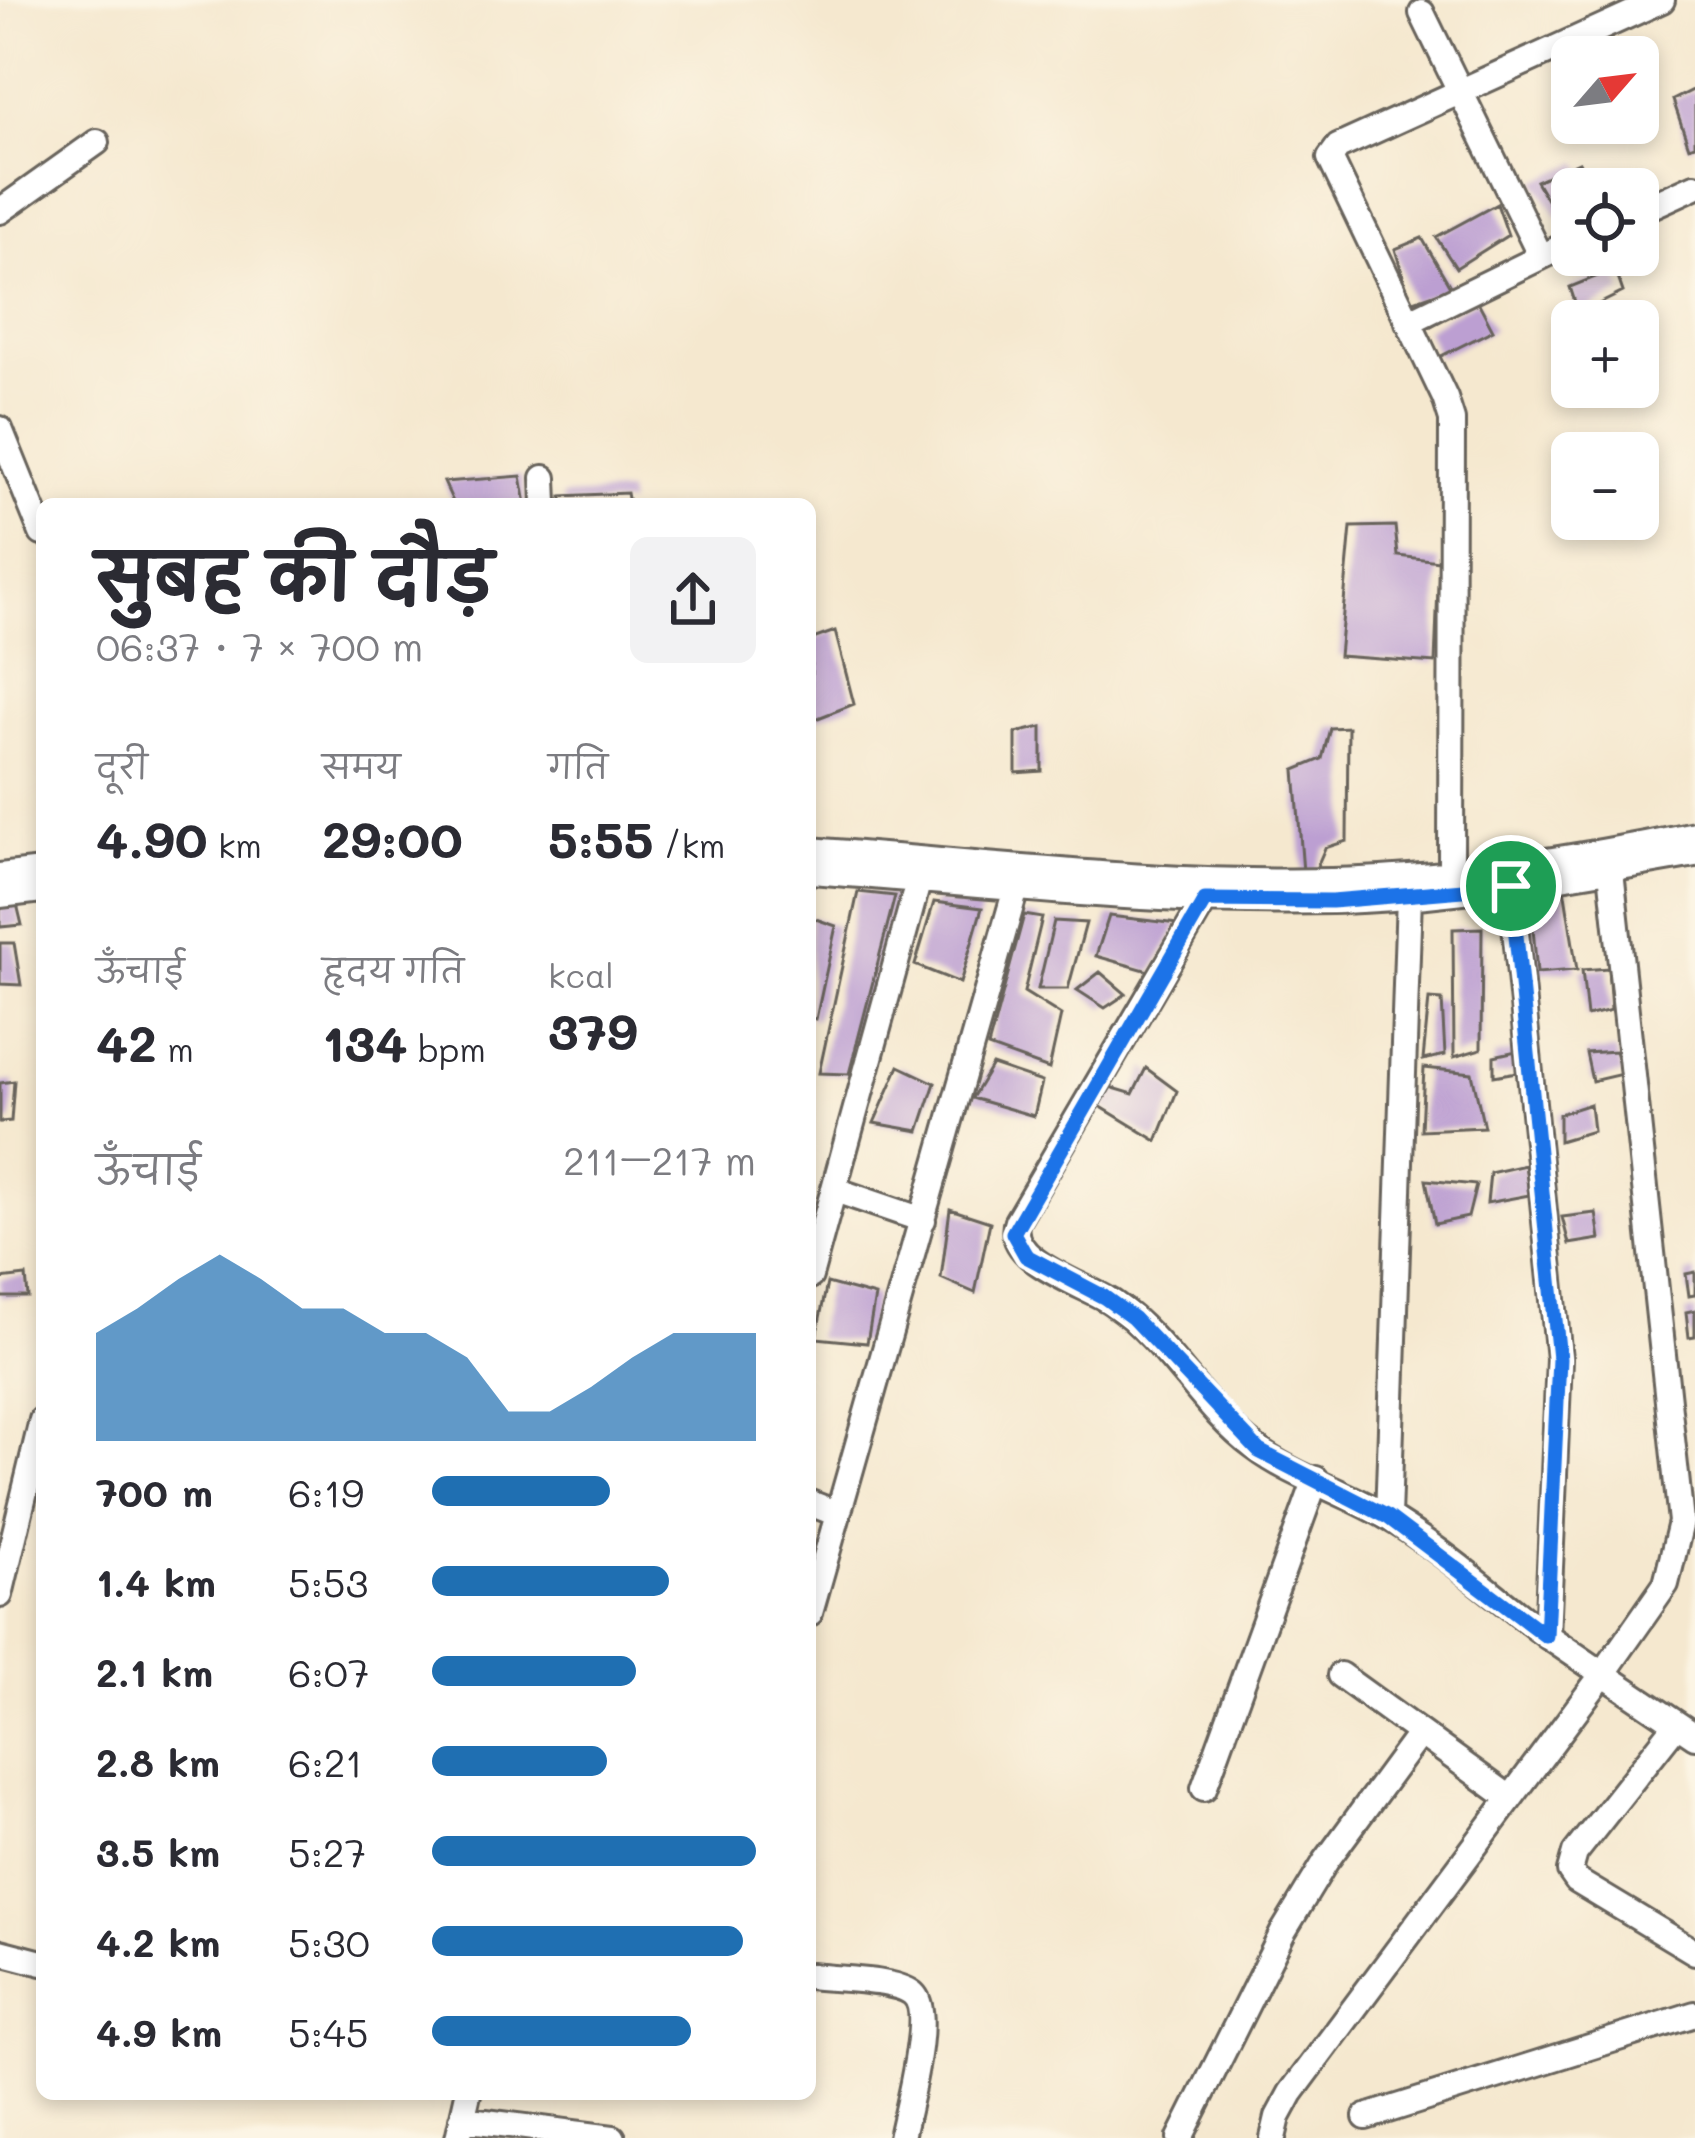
<!DOCTYPE html>
<html lang="hi">
<meta charset="utf-8">
<style>
:root{--surface:#fff;--page:#f2f2f3;--text:#2b2b33;--muted:#7c7c81;--accent:#1f6fb2}
body{margin:0;font-family:Mali,"Playpen Sans Deva",sans-serif;background:var(--page);color:var(--text);height:100vh;display:flex;flex-direction:column;font-size:45px;white-space:nowrap}
*{box-sizing:border-box;margin:0}
p{font-size:39px;color:var(--muted)}
.icon{flex:none;width:66px;height:66px;fill:none;stroke:currentColor;stroke-width:2;stroke-linecap:round;stroke-linejoin:round}
.map{position:relative;flex:1;overflow:hidden}
.drawer{position:absolute;left:36px;top:498px;width:780px;height:1602px;display:flex;flex-direction:column;background:var(--surface);border-radius:18px;box-shadow:0 6px 18px #0003}
.drawer>*{flex:none}
.needle{width:78px;rotate:62deg}
.controls{position:absolute;left:1551px;top:36px;display:grid;gap:24px}
.controls a{display:grid;place-items:center;width:108px;height:108px;border-radius:18px;background:var(--surface);box-shadow:0 6px 18px #0003;font-size:60px}
.pin{position:absolute;display:grid;place-items:center;width:102px;height:102px;color:#fff;margin:-51px;border:6px solid #fff;border-radius:50%;box-shadow:0 3px 12px #0007}
.round{display:grid;place-items:center;flex:none;width:126px;height:126px;border-radius:18px;background:var(--page)}
.head{display:flex;align-items:center;justify-content:space-between;height:204px;padding:0 60px}
h1{font-size:66px;font-weight:700;line-height:90px}
.stats{display:grid;grid-template-columns:repeat(3,1fr);gap:18px;height:204px;padding:12px 60px}
.stats div{display:grid;align-content:center}
.stats b{font-size:51px;font-weight:700}
.stats small{font-size:33px;font-weight:400}
.stats p{font-size:33px}
.chart{height:336px;padding:24px 60px}
.chart p{display:flex;justify-content:space-between}
.chart svg{width:100%;height:216px;margin-top:12px;fill:var(--accent);opacity:.7}
ul{padding:0 60px;list-style:none;font-size:39px}
li{display:grid;grid-template-columns:192px 144px 1fr;align-items:center;height:90px}
li i{height:30px;border-radius:15px;background:var(--accent)}
.map>svg:first-child{display:block}
.building{fill:#bc9fd2}
.lines{fill:none;stroke-linecap:round;stroke-linejoin:round}
.minor-casing{stroke:#68635b;stroke-width:30}
.minor{stroke:#fff;stroke-width:24}
.route-casing{stroke:#fff;stroke-width:24}
.route{stroke:#1a73e8;stroke-width:15}
</style>
<div class="map">
<svg width="1695" height="2138" viewBox="0 0 1695 2138">
<rect width="100%" height="100%" fill="#fcf5e5"/>
<filter id="ink" filterUnits="userSpaceOnUse"><feTurbulence type="fractalNoise" baseFrequency=".00833" numOctaves="2"/><feDisplacementMap in="SourceGraphic" scale="24" xChannelSelector="R" yChannelSelector="G"/><feConvolveMatrix kernelMatrix="1 2 1 2 8 2 1 2 1" color-interpolation-filters="sRGB"/></filter>
<filter id="wash" filterUnits="userSpaceOnUse"><feTurbulence type="fractalNoise" baseFrequency=".004" numOctaves="4" result="noise"/><feDisplacementMap in="SourceGraphic" scale="48" xChannelSelector="R" yChannelSelector="G"/><feGaussianBlur stdDeviation="2.7" result="paint"/><feColorMatrix in="noise" values="0 0 0 0 0 0 0 0 0 0 0 0 0 0 0 0 0 1.4 0 .05"/><feComposite in="paint" operator="in"/></filter>
<g filter="url(#wash)">
<rect width="100%" height="100%" fill="#f5e8cf"/>
<g id="blocks">
<path class="building" d="M1695 89V145L1689 147 1673 100Z
M1579 162 1593 189H1572V214L1557 217 1536 181Z
M1497 204 1508 235 1456 268 1436 237Z
M1422 238 1451 288 1411 302 1395 249Z
M1615 269 1623 292 1579 314 1570 287Z
M1477 300 1493 330 1439 357 1426 329Z
M521 476 526 504H454L444 482Z
M627 493 629 504H562V496Z
M1395 526 1398 556 1439 561 1435 663 1339 656 1351 527Z
M835 631 854 704 813 720 810 640Z
M1042 727V771L1016 773V733Z
M1348 727 1347 841 1325 848 1315 871 1303 872 1295 770 1322 759 1330 728Z
M1564 888 1577 970 1537 973 1530 895Z
M858 892 895 896 849 1074 819 1073Z
M934 902 982 908 960 983 915 965Z
M17 904 22 925 0 927V907Z
M1024 915 1042 918 1024 992 1061 1015 1049 1069 988 1047Z
M1109 916 1178 924 1152 972 1096 956Z
M810 917 836 926 816 1019 810 1018Z
M1054 921 1086 923 1068 989H1038Z
M1482 928 1481 1049 1454 1057 1453 929Z
M0 943H14L21 985 0 984Z
M1608 968 1611 1010 1587 1016 1582 970Z
M1100 972 1126 994 1105 1008 1077 990Z
M1429 999 1442 1000 1445 1055 1423 1060Z
M1516 1051 1517 1072 1494 1076V1056Z
M1615 1051 1622 1074 1592 1081 1586 1053Z
M992 1065 1042 1082 1034 1116 972 1098Z
M899 1066 935 1083 919 1131 874 1123Z
M1146 1068 1177 1091 1157 1141 1098 1105 1110 1087 1133 1094Z
M1424 1068 1472 1073 1484 1127 1421 1130Z
M14 1081 11 1121 0 1122V1083Z
M1590 1104 1593 1131 1559 1141V1114Z
M1525 1165 1529 1195 1487 1203 1490 1173Z
M1426 1180 1476 1185 1468 1217 1435 1224Z
M950 1209 990 1222 975 1293 941 1278Z
M1596 1213 1600 1239 1569 1244 1562 1217Z
M1695 1272V1295L1689 1296 1686 1274Z
M26 1276 28 1297H0V1279Z
M827 1283 875 1296 867 1343 816 1338Z
M1695 1310V1336L1689 1337 1686 1312Z"/>
</g>
</g>
<g filter="url(#ink)">
<use href="#blocks" fill-opacity="0" stroke="#68635b" stroke-width="3"/>
<g class="lines">
<defs>
<path id="minor" d="M1422 13 1541 257 1572 242
M0 211 97 142
M1638 212 1695 186
M1408 322 1541 257
M0 429 42 533
M544 478 545 504
M810 850C983 863 1157 885 1332 881 1454 878 1576 859 1695 834
M810 871C983 884 1158 905 1332 901 1455 898 1574 875 1695 854
M1611 871 1681 1522 1666 1584 1603 1674 1695 1736
M1451 873 1452 420 1445 398 1330 158 1338 147 1662 0
M0 876 42 871
M0 895 42 890
M1205 900 1017 1221C1003 1261 1085 1284 1113 1303 1169 1341 1200 1407 1254 1447 1292 1476 1343 1491 1384 1515 1441 1548 1494 1596 1547 1636
M835 1190 923 1220
M810 1276 919 879
M810 1503 838 1514
M1388 1517 1409 896
M0 1595 42 1420
M810 1613 1017 885
M1340 1675 1510 1798
M1676 1725 1575 1853 1570 1871 1577 1881 1695 1952
M1204 1788 1316 1479
M0 1952 42 1963
M810 1976C834 1979 894 1979 912 1993 935 2010 906 2110 901 2138
M1366 2117 1695 2014
M462 2119 613 2138
M458 2138 468 2094
M1180 2138 1283 1932 1326 1861 1420 1733
M1273 2138 1278 2117 1291 2093 1603 1674 1547 1636 1559 1359 1511 886"/>
</defs>
<use href="#minor" class="minor-casing"/>
<use href="#minor" class="minor"/>
</g>
</g>
<g class="lines" filter="url(#ink)">
<defs>
<path id="route" d="M1511 886 1559 1359 1546 1636 1388 1517 1259 1451 1133 1318 1104 1297 1026 1256 1013 1233 1205 900 1332 901Z"/>
</defs>
<use href="#route" class="route-casing"/>
<use href="#route" class="route"/>
</g>
</svg>
<div class="controls">
<a><svg class="needle" viewBox="-14 -14 28 28"><path d="M0-13l5 13h-10z" fill="#e53935"/><path d="M0 13l5-13h-10z" fill="#7c7c81"/></svg></a>
<a><svg class="icon" aria-label="locate" viewBox="0 0 24 24"><circle cx="12" cy="12" r="6"/><path d="M12 2v4M12 18v4M2 12h4M18 12h4"/></svg></a>
<a>+</a>
<a>−</a>
</div>
<div class="pin" style="left:1511px;top:886px;background:#1e9e55"><svg class="icon" aria-label="arrive" viewBox="0 0 24 24"><path d="M6 21V4h12l-3 4 3 4H6"/></svg></div>
<section class="drawer">
<div class="head"><div><h1>सुबह की दौड़</h1><p>06:37 · 7 × 700 m</p></div><a class="round"><svg class="icon" aria-label="share" viewBox="0 0 24 24"><path d="M12 15V3M7 8l5-5 5 5M5 13v7h14v-7"/></svg></a></div>
<div class="stats">
<div><p>दूरी</p><b>4.90<small> km</small></b></div>
<div><p>समय</p><b>29:00</b></div>
<div><p>गति</p><b>5:55<small> /km</small></b></div>
</div>
<div class="stats">
<div><p>ऊँचाई</p><b>42<small> m</small></b></div>
<div><p>हृदय गति</p><b>134<small> bpm</small></b></div>
<div><p>kcal</p><b>379</b></div>
</div>
<div class="chart"><p><span>ऊँचाई</span>211–217 m</p>
<svg viewBox="0 0 160 44" preserveAspectRatio="none"><path d="M0 44V22L10 17L20 11L30 6L40 11L50 17L60 17L70 22L80 22L90 27L100 38L110 38L120 33L130 27L140 22L150 22L160 22V44z"/></svg>
</div>
<ul>
<li><b>700 m</b>6:19<i style="width:55%"></i></li>
<li><b>1.4 km</b>5:53<i style="width:73%"></i></li>
<li><b>2.1 km</b>6:07<i style="width:63%"></i></li>
<li><b>2.8 km</b>6:21<i style="width:54%"></i></li>
<li><b>3.5 km</b>5:27<i style="width:100%"></i></li>
<li><b>4.2 km</b>5:30<i style="width:96%"></i></li>
<li><b>4.9 km</b>5:45<i style="width:80%"></i></li>
</ul>
</section>
</div>
